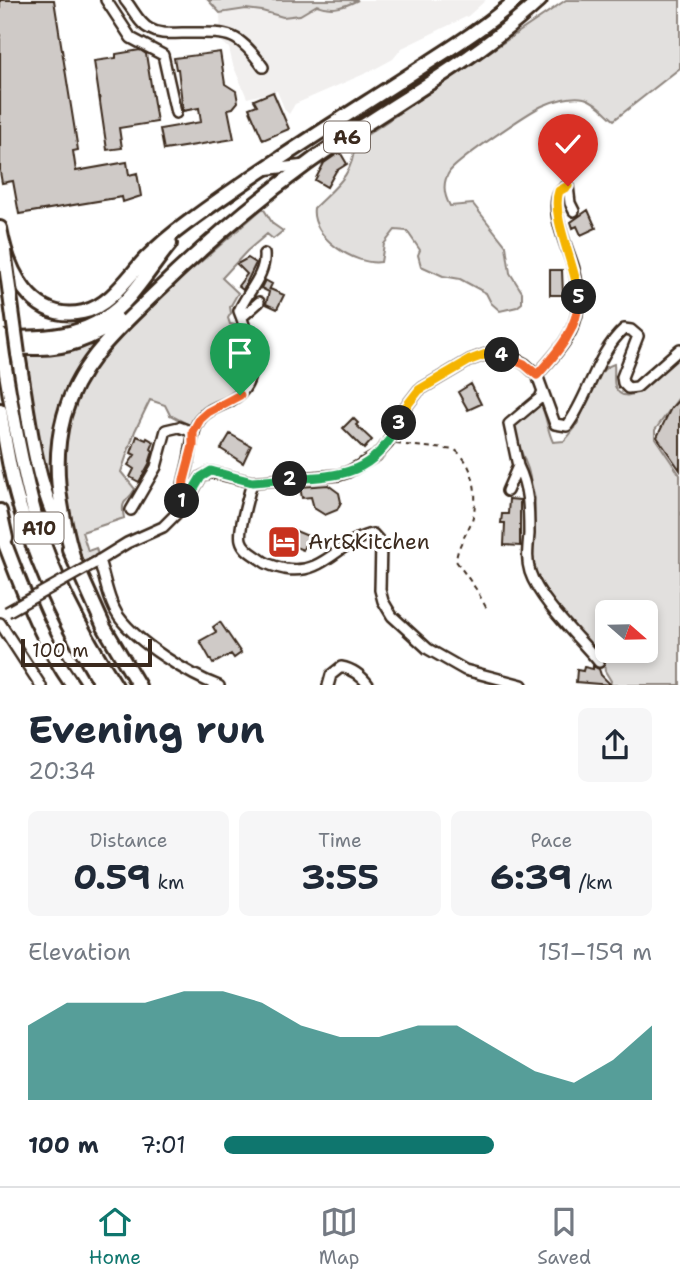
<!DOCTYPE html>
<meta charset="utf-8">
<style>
:root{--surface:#fff;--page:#f6f6f7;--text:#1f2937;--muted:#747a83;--line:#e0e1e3;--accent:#0f766e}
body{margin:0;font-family:"Shantell Sans",sans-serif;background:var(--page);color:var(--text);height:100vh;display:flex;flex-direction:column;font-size:26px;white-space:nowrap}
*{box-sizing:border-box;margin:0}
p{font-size:23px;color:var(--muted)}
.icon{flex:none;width:38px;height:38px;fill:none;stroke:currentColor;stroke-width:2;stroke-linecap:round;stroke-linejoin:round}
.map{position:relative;height:685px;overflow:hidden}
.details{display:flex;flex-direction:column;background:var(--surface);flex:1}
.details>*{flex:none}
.needle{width:46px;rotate:110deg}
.tools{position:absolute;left:595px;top:600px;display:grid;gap:14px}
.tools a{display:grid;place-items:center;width:63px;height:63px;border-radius:10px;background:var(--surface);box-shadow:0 4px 10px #0003;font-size:35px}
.scale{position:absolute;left:21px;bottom:18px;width:131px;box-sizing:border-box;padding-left:7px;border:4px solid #3b2a1e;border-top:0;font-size:19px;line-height:24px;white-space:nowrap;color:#3b2a1e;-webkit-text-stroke:5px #fff;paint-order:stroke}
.pin{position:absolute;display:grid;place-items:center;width:60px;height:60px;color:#fff;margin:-72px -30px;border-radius:50% 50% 50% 0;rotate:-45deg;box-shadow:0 0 7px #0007}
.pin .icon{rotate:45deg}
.km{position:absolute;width:35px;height:35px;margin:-18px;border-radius:50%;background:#222;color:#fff;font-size:19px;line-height:35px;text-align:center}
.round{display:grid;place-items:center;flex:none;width:74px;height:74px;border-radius:10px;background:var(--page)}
.summary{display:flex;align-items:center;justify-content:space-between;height:119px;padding:0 28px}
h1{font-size:38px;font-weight:700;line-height:52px}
.metrics{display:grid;grid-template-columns:repeat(3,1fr);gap:10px;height:119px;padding:7px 28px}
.metrics div{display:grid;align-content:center;border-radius:10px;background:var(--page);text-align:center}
.metrics b{font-size:35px;font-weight:700}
.metrics small{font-size:19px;font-weight:400}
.metrics p{font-size:19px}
.chart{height:196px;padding:14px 28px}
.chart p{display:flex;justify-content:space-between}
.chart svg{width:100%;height:126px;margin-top:7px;fill:var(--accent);opacity:.7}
ul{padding:0 28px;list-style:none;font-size:23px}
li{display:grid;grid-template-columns:112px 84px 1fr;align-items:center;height:52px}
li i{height:18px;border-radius:9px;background:var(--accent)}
.tabs{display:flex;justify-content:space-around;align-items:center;height:98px;border-top:2px solid var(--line);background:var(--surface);font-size:19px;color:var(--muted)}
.tabs a{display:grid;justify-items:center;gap:4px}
.tabs .selected{color:var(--accent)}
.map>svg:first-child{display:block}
.built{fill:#f1efee}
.green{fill:#e2e0de;stroke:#8e857e;stroke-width:2;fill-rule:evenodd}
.building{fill:#cfcac7;stroke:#3b2a1e;stroke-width:2}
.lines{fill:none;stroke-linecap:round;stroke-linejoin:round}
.minor-casing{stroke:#3b2a1e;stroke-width:14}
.highway-casing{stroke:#3b2a1e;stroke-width:18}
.path{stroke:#3b2a1e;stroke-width:2;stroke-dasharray:5 5;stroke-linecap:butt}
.minor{stroke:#fff;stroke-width:9}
.highway{stroke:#fff;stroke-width:12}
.minor-bridge-casing{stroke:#3b2a1e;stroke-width:14;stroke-linecap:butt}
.highway-bridge-casing{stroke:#3b2a1e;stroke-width:18;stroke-linecap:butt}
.minor-bridge{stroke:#fff;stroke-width:9}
.highway-bridge{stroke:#fff;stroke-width:12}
.split-1-casing{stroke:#fff;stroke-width:14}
.split-2-casing{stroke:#fff;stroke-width:14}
.split-3-casing{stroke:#fff;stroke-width:14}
.split-4-casing{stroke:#fff;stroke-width:14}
.split-5-casing{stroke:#fff;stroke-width:14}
.split-6-casing{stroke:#fff;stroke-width:14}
.split-1{stroke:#f0652b;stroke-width:9}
.split-2{stroke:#22a559;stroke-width:9}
.split-3{stroke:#22a559;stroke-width:9}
.split-4{stroke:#f5b400;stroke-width:9}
.split-5{stroke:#f0652b;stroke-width:9}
.split-6{stroke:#f5b400;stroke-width:9}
.labels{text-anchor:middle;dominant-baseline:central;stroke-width:6;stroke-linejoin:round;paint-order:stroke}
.shield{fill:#fff;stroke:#766a62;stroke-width:2}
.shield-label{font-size:19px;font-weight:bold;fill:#3b2a1e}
.poi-label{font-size:21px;fill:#3b2a1e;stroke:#fff;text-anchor:start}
</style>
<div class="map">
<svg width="680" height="686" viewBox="0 0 680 686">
<rect width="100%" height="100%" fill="#fff"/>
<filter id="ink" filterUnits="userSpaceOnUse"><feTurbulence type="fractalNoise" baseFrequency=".0143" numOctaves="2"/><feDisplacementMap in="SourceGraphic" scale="14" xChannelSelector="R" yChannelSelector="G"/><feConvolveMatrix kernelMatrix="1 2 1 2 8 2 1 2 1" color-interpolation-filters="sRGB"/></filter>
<g filter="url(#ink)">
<path class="built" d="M358 0H486L468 16 402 48 393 59 371 71 295 104 289 114 285 110 277 91 247 98 233 65 229 48 221 41 220 13 246 9 262 11 272 15 311 10 317 5 341 8Z"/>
<path class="green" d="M208 0H358C344 7 333 11 317 5L300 15 283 17 262 11 246 9 220 13Z
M566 0H680V68L614 120C606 114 595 100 584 98 572 95 553 101 542 106 526 114 461 158 450 171 442 182 444 195 450 206L473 204 506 246 510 273 522 292V303L517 307 500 311 491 303 486 293 460 279 443 276 421 266 418 255 420 250 407 231 395 230 384 244 381 262C355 266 310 237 314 208 336 186 353 176 355 143Z
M263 208 273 224 283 231 273 239 267 234 247 251 222 278 238 293 230 307 231 313 228 318 230 324 241 326C247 347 248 365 242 386L193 427 170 415 165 405 150 400 135 431 121 472 135 489C127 504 120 498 124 518L82 532 88 551 96 548 98 555 83 562C74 537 65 512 61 485 57 450 75 393 94 363 111 337 139 315 162 295 196 266 230 237 263 208Z
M101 338 75 375 52 466V490L44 468 23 354 68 350Z
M680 352V396L655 430V438L680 475V685H610L611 681 605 671 604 661 558 609 535 574 532 558 535 499 528 469 516 438 515 425 518 420 541 405C547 417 547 430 553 442L564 441C568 437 572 432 575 428 587 409 590 371 614 364 615 370 613 380 615 386 626 417 672 362 680 352ZM607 612H646V651H607Z"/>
<path class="building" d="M0 0H54L78 150 73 151 76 171 127 162 129 175 137 173 141 196 123 202 122 197 19 214 13 181 2 183 0 172Z
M140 50 146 54 157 122 119 128 122 148 107 150 94 61 116 58V54Z
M220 52 225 84 236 91 238 102 233 108 228 109 234 139 164 150 160 129 201 122 199 108 183 111 178 69H176L174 58Z
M273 92 289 129 263 140 249 108 257 105 254 100Z
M340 152 347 164 336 171 327 187 315 180 324 163Z
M588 210 596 228 581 235 577 226 573 228 571 222Z
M248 258 256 263 243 290 238 286 247 274 237 264Z
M550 270H562L563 295H550Z
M265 280 272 284 269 290 270 289 284 295 277 309 266 304 269 292 261 288Z
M471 384 481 404 468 410 458 392Z
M680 399V470L657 437 671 408Z
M353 418 358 423 356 425 372 440 364 449 343 428Z
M230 434 251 446 243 463 221 449Z
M137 436 146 440 147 438 154 442 151 449 153 451 149 464 139 482 130 477 134 469 128 465 135 455 131 453Z
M328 485 339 493 341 502 337 510 325 515 314 508 311 497 302 498 300 487Z
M509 499 520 500V546L504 545 505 523H501L502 514H508Z
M291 529 308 536 303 550 285 543Z
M220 622 241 653 234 658 231 654 213 664 200 641 216 632 213 627Z
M593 666 599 669 601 675 611 685 576 682 577 670 583 671 584 667 593 669Z"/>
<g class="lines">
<defs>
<path id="minor" d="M106 0 131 38 163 55 176 113
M125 0C133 9 139 24 150 29 160 35 171 33 182 33 227 33 236 29 263 67
M263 170 305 165
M242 317 259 302
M537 375C554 356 576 334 578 307 579 294 577 281 574 269 569 250 541 196 568 186L570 203 574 211
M518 466C529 488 529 510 529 534 528 547 526 559 530 572 539 600 579 638 599 662
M252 482C249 495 238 529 241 540 243 549 253 554 260 559 267 565 276 567 285 569 325 576 340 539 373 534L381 543 380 590 383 601 392 616 428 649 465 670 522 685
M507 491 518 466 509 424 540 398 543 391
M184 506C179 492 185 478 188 464 192 449 191 430 201 418 209 408 223 406 233 399 264 381 249 336 239 311 247 292 266 275 264 254
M131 510 156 467 166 430 179 427 193 432
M99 560C105 578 108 601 119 617 138 643 189 675 219 686
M93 564 127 543 163 527 184 506 201 477 211 472 252 482 339 475 348 472 376 456 388 443 405 408 419 390 470 360 489 353 510 356 525 364 537 375 555 424 567 426C589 397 596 354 624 329L631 330 638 336 622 377 623 383 628 388 637 387 680 349
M0 623 41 686
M328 686 331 675 341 667C352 669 362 676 369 686"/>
<path id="highway" d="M0 228C7 269 31 323 83 312 110 306 128 277 146 258 159 245 172 234 187 223 256 172 330 126 403 79 441 54 482 30 516 0
M0 338C50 338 94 338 130 296 144 280 156 261 170 244
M0 348C13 347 26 348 40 348 69 348 95 337 118 320
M18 354C28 410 33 471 57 523
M3 356C13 414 22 470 38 526 55 582 84 636 116 686
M0 410C6 447 12 485 24 520 43 579 70 633 102 686
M0 511 6 538
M0 531C21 585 39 638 73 686
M69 549 104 627 139 686
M73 556C60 509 51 464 64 416 78 364 116 331 153 295 201 248 253 203 307 164 383 109 470 65 540 0"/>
</defs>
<use href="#minor" class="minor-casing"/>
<use href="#highway" class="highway-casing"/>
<path class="path" d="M396 444 455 450C475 464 479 498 472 520 467 534 457 546 456 561L476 589 488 611"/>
<use href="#minor" class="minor"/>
<use href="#highway" class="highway"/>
<defs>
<path id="minor-bridge" d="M7 612 93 564"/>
<path id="highway-bridge" d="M4 251 18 354
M0 334 3 356"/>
</defs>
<use href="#minor-bridge" class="minor-bridge-casing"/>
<use href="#highway-bridge" class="highway-bridge-casing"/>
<use href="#minor-bridge" class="minor-bridge"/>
<use href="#highway-bridge" class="highway-bridge"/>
</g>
</g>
<g class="lines" filter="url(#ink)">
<defs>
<path id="split-1" d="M182 501 184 480 193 446V432L200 419 208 412 240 395"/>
<path id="split-2" d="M182 501 184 506 201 477 211 471 252 482 290 479"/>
<path id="split-3" d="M290 479C341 476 374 475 399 423"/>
<path id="split-4" d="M399 423 405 408 419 390 470 360 489 353 502 355"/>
<path id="split-5" d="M502 355 524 364 537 375C558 352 578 329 579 297"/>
<path id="split-6" d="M568 186 559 191C550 215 576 267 579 297"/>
</defs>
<use href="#split-1" class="split-1-casing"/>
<use href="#split-2" class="split-2-casing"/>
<use href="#split-3" class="split-3-casing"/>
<use href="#split-4" class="split-4-casing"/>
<use href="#split-5" class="split-5-casing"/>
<use href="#split-6" class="split-6-casing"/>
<use href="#split-1" class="split-1"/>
<use href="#split-2" class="split-2"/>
<use href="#split-3" class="split-3"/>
<use href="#split-4" class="split-4"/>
<use href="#split-5" class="split-5"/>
<use href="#split-6" class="split-6"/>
</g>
<defs>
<symbol id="hotel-square" viewBox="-11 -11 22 22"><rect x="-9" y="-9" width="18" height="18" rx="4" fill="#c8321e" stroke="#fff"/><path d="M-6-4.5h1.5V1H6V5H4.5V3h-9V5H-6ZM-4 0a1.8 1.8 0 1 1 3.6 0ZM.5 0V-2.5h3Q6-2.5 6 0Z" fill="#fff"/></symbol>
</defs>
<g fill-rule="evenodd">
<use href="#hotel-square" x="265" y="523" width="38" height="38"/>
</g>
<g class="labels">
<g class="shield">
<rect x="324" y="121.5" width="46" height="31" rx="5"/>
<rect x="14.5" y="512.5" width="49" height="31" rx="5"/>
</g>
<g class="shield-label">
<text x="347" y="137">A6</text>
<text x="39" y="528">A10</text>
</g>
<g class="poi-label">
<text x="308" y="542">Art&amp;Kitchen</text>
</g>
</g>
</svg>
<div class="tools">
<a><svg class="needle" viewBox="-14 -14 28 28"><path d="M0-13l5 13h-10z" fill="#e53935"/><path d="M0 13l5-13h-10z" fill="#747a83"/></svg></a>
</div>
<div class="scale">100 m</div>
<div class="pin" style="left:240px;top:395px;background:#1e9e55"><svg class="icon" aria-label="arrive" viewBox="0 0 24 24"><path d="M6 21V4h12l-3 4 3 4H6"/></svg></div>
<div class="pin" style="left:568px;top:186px;background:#d93025"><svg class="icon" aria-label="check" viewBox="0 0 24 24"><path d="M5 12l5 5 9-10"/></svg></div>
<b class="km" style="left:182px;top:501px">1</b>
<b class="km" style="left:290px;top:479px">2</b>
<b class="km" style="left:399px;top:423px">3</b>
<b class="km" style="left:502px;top:355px">4</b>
<b class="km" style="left:579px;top:297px">5</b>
</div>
<section class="details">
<div class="summary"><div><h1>Evening run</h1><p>20:34</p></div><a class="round"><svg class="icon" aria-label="share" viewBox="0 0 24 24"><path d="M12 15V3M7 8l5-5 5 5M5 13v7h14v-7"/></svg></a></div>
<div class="metrics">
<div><p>Distance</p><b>0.59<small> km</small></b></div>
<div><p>Time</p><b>3:55</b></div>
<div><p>Pace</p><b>6:39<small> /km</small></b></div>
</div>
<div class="chart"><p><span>Elevation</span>151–159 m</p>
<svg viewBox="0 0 160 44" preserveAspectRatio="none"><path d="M0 44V18L10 10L20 10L30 10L40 6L50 6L60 10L70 18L80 22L90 22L100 18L110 18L120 26L130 34L140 38L150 30L160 18V44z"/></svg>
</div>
<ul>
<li><b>100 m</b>7:01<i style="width:63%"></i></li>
</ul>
</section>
<nav class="tabs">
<a class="selected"><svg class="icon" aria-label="home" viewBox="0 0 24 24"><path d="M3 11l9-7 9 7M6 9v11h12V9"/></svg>Home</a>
<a><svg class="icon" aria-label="map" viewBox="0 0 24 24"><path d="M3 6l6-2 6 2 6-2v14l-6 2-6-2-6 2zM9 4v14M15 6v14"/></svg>Map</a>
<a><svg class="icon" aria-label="saved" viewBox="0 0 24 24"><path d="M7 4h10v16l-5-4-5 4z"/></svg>Saved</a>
</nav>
